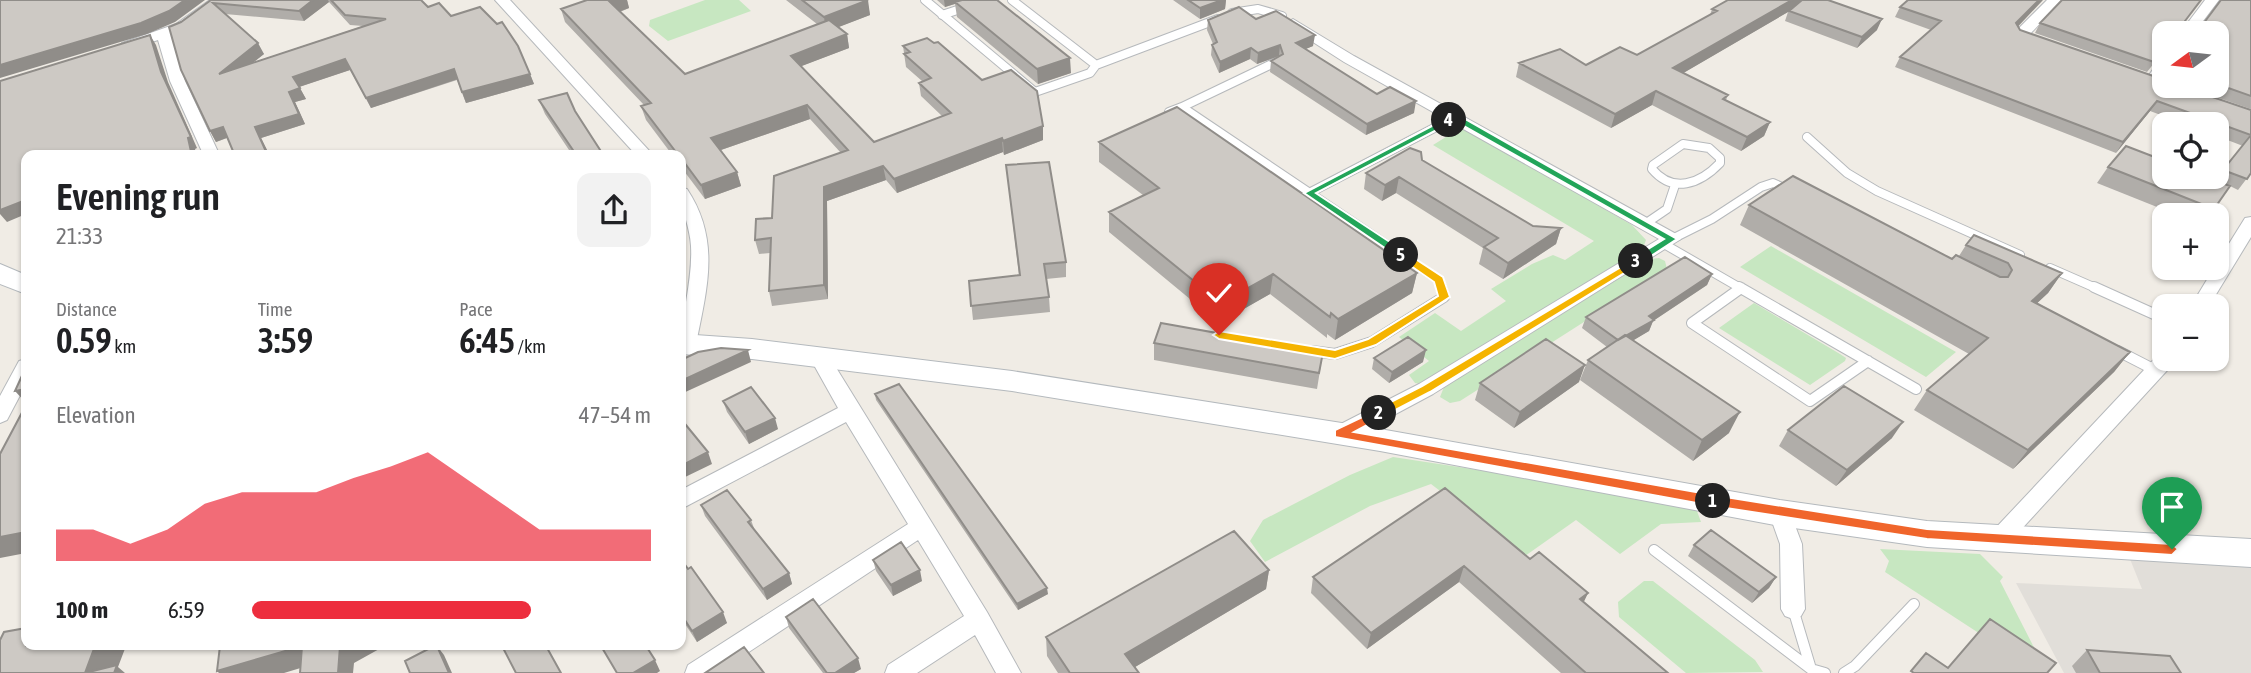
<!DOCTYPE html>
<meta charset="utf-8">
<style>
:root{--surface:#fff;--page:#f2f2f2;--text:#202124;--muted:#757577;--accent:#ed2e3e}
body{margin:0;font-family:"Asap Condensed",sans-serif;background:var(--page);color:var(--text);height:100vh;display:flex;flex-direction:column;font-size:26px;white-space:nowrap}
*{box-sizing:border-box;margin:0}
p{font-size:23px;color:var(--muted)}
.icon{flex:none;width:38px;height:38px;fill:none;stroke:currentColor;stroke-width:2;stroke-linecap:round;stroke-linejoin:round}
.map{position:relative;flex:1;overflow:hidden}
.drawer{position:absolute;left:21px;top:150px;width:665px;height:500px;display:flex;flex-direction:column;background:var(--surface);border-radius:14px;box-shadow:0 2px 5px #0004}
.drawer>*{flex:none}
.needle{width:46px;rotate:255deg}
.controls{position:absolute;left:2152px;top:21px;display:grid;gap:14px}
.controls a{display:grid;place-items:center;width:77px;height:77px;border-radius:14px;background:var(--surface);box-shadow:0 2px 5px #0004;font-size:35px}
.pin{position:absolute;display:grid;place-items:center;width:60px;height:60px;color:#fff;margin:-72px -30px;border-radius:50% 50% 50% 0;rotate:-45deg;box-shadow:0 0 7px #0007}
.pin .icon{rotate:45deg}
.km{position:absolute;width:35px;height:35px;margin:-18px;border-radius:50%;background:#222;color:#fff;font-size:19px;line-height:35px;text-align:center}
.round{display:grid;place-items:center;flex:none;width:74px;height:74px;border-radius:14px;background:var(--page)}
.overview{display:flex;align-items:center;justify-content:space-between;height:119px;padding:0 35px}
h1{font-size:38px;font-weight:600;line-height:52px}
.figures{display:grid;grid-template-columns:repeat(3,1fr);gap:10px;height:119px;padding:7px 35px}
.figures div{display:grid;align-content:center}
.figures b{font-size:35px;font-weight:600}
.figures small{font-size:19px;font-weight:400}
.figures p{font-size:19px}
.chart{height:196px;padding:14px 35px}
.chart p{display:flex;justify-content:space-between}
.chart svg{width:100%;height:126px;margin-top:7px;fill:var(--accent);opacity:.7}
ul{padding:0 35px;list-style:none;font-size:23px}
li{display:grid;grid-template-columns:112px 84px 1fr;align-items:center;height:52px}
li i{height:18px;border-radius:9px;background:var(--accent)}
.map>svg:first-child{display:block}
.industrial{fill:#e1ded9}
.green{fill:#c7e7c1}
.lines{fill:none;stroke-linecap:round;stroke-linejoin:round}
.lane-far1-casing{stroke:#b6b9bc;stroke-width:10}
.lane-casing{stroke:#b6b9bc;stroke-width:12}
.street-casing{stroke:#b6b9bc;stroke-width:2}
.secondary-casing{stroke:#b4b9bd;stroke-width:2}
.lane-far1{stroke:#fff;stroke-width:8}
.lane{stroke:#fff;stroke-width:10}
.street{fill:#fff;fill-rule:evenodd}
.secondary{fill:#fff;fill-rule:evenodd}
.wall{fill:#b0ada9;fill-rule:evenodd}
.shaded-wall{fill:#908d89}
.building{fill:#cdc9c4;stroke:#908d89;stroke-width:2}
.split-1{fill:#f0652b;stroke:#fff;stroke-width:2}
.split-2{fill:#f0652b;stroke:#fff;stroke-width:2}
.split-3{fill:#f5b400;stroke:#fff;stroke-width:2}
.split-4{fill:#22a559;stroke:#fff;stroke-width:2}
.split-5{fill:#22a559;stroke:#fff;stroke-width:2}
.split-6{fill:#f5b400;stroke:#fff;stroke-width:2}
</style>
<div class="map">
<svg width="2251" height="673" viewBox="0 0 2251 673">
<rect width="100%" height="100%" fill="#f0ece5"/>
<path class="industrial" d="M2130 559 2251 566V673H2064L2016 583 2142 589Z"/>
<path class="green" d="M705 0H739L751 11 668 41 649 26 650 20Z
M1462 127 1632 225 1646 240 1643 248 1421 384 1415 383 1409 375 1429 361 1399 337 1435 313 1461 331 1506 301 1491 289 1532 264 1553 255 1565 260 1594 241 1433 145Z
M1771 246 1956 352 1926 377 1740 267Z
M1659 258 1665 261 1667 269 1460 401 1450 403 1440 397 1444 387 1650 259Z
M1754 303 1840 354 1846 358 1845 361 1810 385 1719 328Z
M1393 457 1694 503 1701 522 1661 524 1620 554 1576 520 1525 556 1431 484 1370 506 1265 562 1250 541 1263 520 1350 475Z
M1880 549 1980 554 2003 577 2000 581 2045 669 2040 673 1885 572 1889 561Z
M1644 581H1653L1755 660 1763 672 1686 673 1619 617 1618 602Z"/>
<g class="lines">
<defs>
<path id="lane-far1" d="M925 0 1035 92 1090 73 1096 65
M1012 0 1096 65 1218 19
M1232 13 1258 9 1282 16
M942 15 988 0
M1182 107 1276 62
M1169 112 1182 107 1439 280 1442 289
M1807 137 1847 173 1877 191 2020 255
M1683 144 1709 148 1720 158V163C1700 184 1673 194 1652 169L1653 165Z
M1309 193 1440 125
M1645 224 1667 209 1675 185
M1672 239 1712 219 1761 187 1773 183 1788 190
M1664 244 1742 289
M2050 268 2098 289"/>
<path id="lane" d="M1739 287 1916 389
M2094 287 2165 319
M1741 288 1692 323 1810 401 1868 361
M1312 351 1335 354 1372 342 1444 297 1441 287
M2118 351 2155 370
M1654 550 1811 669 1825 673
M1793 609 1811 669
M1844 673 1855 666 1914 604"/>
<path id="street" d="M210 0H226L186 30 171 35 185 81 220 156H204L170 81 158 40 127 50 120 46 122 43 176 24Z
M495 0H510L654 156H637Z
M2047 0H2062L2030 34 2046 42 2044 45 2039 46 2015 38 2013 35 2015 32Z
M2205 0H2219L2194 33H2180Z
M1293 19 1354 56 1678 235 1681 239 1433 394 1347 440 1340 442 1333 440 1330 434 1333 428 1419 384 1659 239 1344 62 1288 26 1286 23Z
M2165 59V74L2156 85H2146L2143 82 2146 79 2160 60Z
M681 188 687 189C721 240 707 288 696 344L693 349H681C681 314 693 281 691 246 690 226 680 208 681 188Z
M2251 217V237L2209 306H2191L2214 268H2217V263L2245 218Z
M820 351 827 353 987 612 1021 673H996L975 635 917 673H885L888 665 964 616 918 540 717 673H685L688 665 908 524 846 422 681 509V490L838 408 810 358 813 353Z
M2165 352V359H2176L2173 364 2006 546 1998 549 1990 546 1987 540 1990 534 2159 354Z
M26 359V384L7 420 0 423V396L19 361Z
M1780 504 1788 507 1802 544 1805 609 1801 616 1793 619 1785 616 1781 609 1780 544 1769 513 1772 507Z"/>
<path id="secondary" d="M0 264 26 275V294L0 284Z
M681 334 752 339 1012 371 1380 429 1780 500 1927 521 2251 539V567L1927 547 1780 526 1380 451 1012 391 752 359 681 354Z"/>
</defs>
<use href="#lane-far1" class="lane-far1-casing"/>
<use href="#lane" class="lane-casing"/>
<use href="#street" class="street-casing"/>
<use href="#secondary" class="secondary-casing"/>
<use href="#lane-far1" class="lane-far1"/>
<use href="#lane" class="lane"/>
<use href="#street" class="street"/>
<use href="#secondary" class="secondary"/>
</g>
<path class="wall" d="M211 0H421L428 7 451 16 530 74 534 84 466 103 457 80 371 108 350 70 299 87 306 99 295 102 305 124 261 138 270 156H235L227 138 216 142 210 131 181 22ZM329 2 350 25 363 26 252 63 264 54 225 14 304 21Z
M587 0H627L629 8 620 12 685 74 817 24 786 0H867L870 15 838 27 847 34 849 48 801 66 874 142 942 116 921 96 919 83 922 81 906 67 903 46 982 80 1043 126V140L1004 155 1003 152 897 193 886 180 827 201 828 299 772 306 769 291 770 253 759 254 755 240 772 218 841 153 810 119 721 150 737 172 741 186 705 199 681 167V156H673L646 120 641 106 644 105 565 22 561 9Z
M937 0H997L1071 73 1038 84 957 17 955 4 945 7Z
M1173 0H1226L1225 9 1200 19Z
M1802 0 1877 30 1857 48 1785 21 1788 12 1683 73 1728 95 1726 100 1770 122 1764 136 1741 151 1652 105 1611 128 1516 77 1519 63 1586 65 1637 55 1710 15 1712 9Z
M2251 0V109L2184 86H2217V33H2165V58L2159 57 2147 72 2035 33 2040 23 2185 22V25L2203 24Z
M1900 7 2018 26 2020 30 2251 110V173L2238 190 2230 186 2209 215H2177L2097 183 2108 167 2215 181 2243 146 2217 136V124H2185L2150 111 2116 153 1895 67 1900 57 1931 30 1895 17Z
M1256 19 1313 46 1305 49 1377 94 1414 113 1366 135 1270 72 1271 61 1279 56 1257 64 1250 59 1219 73 1211 55 1212 45 1213 44 1207 30 1208 20Z
M539 100 575 111 604 156H573L545 114Z
M1099 142 1417 273 1412 293 1335 340 1327 334V338L1270 294 1219 323 1109 232V212L1143 195 1099 162Z
M1422 160 1533 226 1561 228 1556 244 1503 279 1479 264 1483 248 1396 193 1382 201 1364 189 1366 173Z
M1006 165 1066 262V277L1046 279 1049 297 1050 312 973 320 969 281 1019 275Z
M1749 205 1952 259 1959 256 1966 245 2062 273 2048 293 2037 303 2130 352 2114 372 2013 469 1914 410 1927 390 1969 354 1740 225Z
M1712 274 1707 285 1653 321 1649 331 1633 340 1729 433 1693 461 1580 380 1588 360 1607 347 1582 328 1586 317Z
M1154 343 1323 352 1317 389 1154 360Z
M1374 358 1423 362 1389 383 1372 369Z
M1579 382 1514 428 1475 400 1480 383Z
M875 394 1048 594 1018 610 876 400Z
M723 401 778 429 749 444 727 412Z
M1788 430 1892 438 1836 486 1779 446Z
M701 505 751 520 755 531 789 573 792 584 767 600 705 516Z
M1694 545 1776 577 1769 588 1752 603 1688 556Z
M681 559 727 623 697 642 681 618Z
M1530 559 1588 593 1583 602 1668 673H1561L1459 582 1367 649 1311 593 1313 577Z
M873 560 922 581 893 596 876 571Z
M1269 570 1266 589 1135 667 1139 673H1058L1047 656 1046 637Z
M786 617 861 669 854 673H823L789 628Z
M2087 650 2181 673H2076L2072 666Z"/>
<path class="shaded-wall" d="M185 0H205L175 22 147 34 0 78V65Z
M313 0H328L329 2 304 21 299 11Z
M611 0H627L629 8 613 14 609 1Z
M868 0 870 15 826 32 824 17Z
M944 0H967L945 7Z
M1222 0H1226L1225 9 1200 19V8Z
M1792 0H1801L1788 12 1668 82 1673 68Z
M2039 0H2043L2011 34 2016 23Z
M1882 19 1877 30 1857 48 1862 37Z
M847 34 849 48 794 69 791 56Z
M150 35 156 45 168 82 197 148 195 149 197 156H192L161 72Z
M1315 35 1313 46 1294 54 1296 43Z
M258 43 264 54 225 85 219 74Z
M1280 45 1279 56 1257 64 1258 53Z
M1251 48 1250 59 1219 73 1220 62Z
M1070 58 1071 73 1038 84 1037 69Z
M345 59 350 70 299 87 293 77Z
M454 69 458 79 371 108 366 98Z
M530 74 534 84 466 103 462 92Z
M300 88 306 99 295 102 305 124 261 138 270 156H268L255 127 289 92Z
M1656 91 1652 105 1611 128 1615 114Z
M1416 101 1414 113 1366 135 1367 124Z
M2157 101 2150 111 2116 153 2123 142Z
M807 105 810 119 715 152 711 138Z
M1770 122 1764 136 1741 151 1747 137Z
M1043 126V140L1004 155 1003 141Z
M223 127 229 137 216 142 210 131Z
M1002 138 1003 152 897 193 894 179Z
M883 166 886 180 827 201 828 299 824 285V187Z
M737 172 741 186 705 199 701 185Z
M1399 177 1396 193 1382 201 1385 185Z
M26 200V214L7 222 0 214V210Z
M1561 228 1556 244 1503 279 1508 263Z
M1417 273 1412 293 1335 340 1338 319Z
M2062 273 2048 293 2018 321 2032 301Z
M1273 274 1270 294 1219 323 1221 303Z
M1712 274 1707 285 1653 321 1649 331 1614 352 1618 341 1649 316Z
M748 350 751 362 681 394V381Z
M1426 350 1423 362 1389 383 1392 372Z
M2130 352 2114 372 2013 469 2028 450Z
M1585 365 1579 382 1514 428 1520 412Z
M26 389V403L15 391Z
M1740 412 1729 433 1693 461 1702 440Z
M775 418 778 429 749 444 745 432Z
M1903 422 1892 438 1836 486 1847 470Z
M708 452 712 464 681 479V466Z
M26 532V553L0 558V537Z
M1464 566 1459 582 1367 649 1371 633Z
M920 570 922 581 893 596 891 585Z
M1269 570 1266 589 1125 673V654Z
M789 573 792 584 767 600 763 589Z
M1776 577 1769 588 1752 603 1759 592Z
M1047 588 1048 594 1018 610 1017 604Z
M1588 593 1581 608 1580 599Z
M723 612 727 623 697 642 692 631Z
M95 646H126L118 667 125 673H85Z
M302 646 317 663 284 673H219L217 671Z
M340 646H381V648L354 663 353 673H338Z
M437 646 444 655 452 673H449Z
M858 658 861 669 854 673H835Z
M655 660 660 671 657 673H633Z"/>
<path class="building" d="M0 0H185L169 11 141 23 0 65Z
M211 0H313L299 11 213 3 258 43 219 74 386 19 345 15 331 0H421L428 7 439 3 451 16 480 7 497 24 502 22 518 46 530 74 462 92 454 69 366 98 345 59 293 77 300 88 289 92 299 114 255 127 268 156H235L223 127 210 131 181 70 169 27 181 22Z
M587 0H611L609 1 685 74 829 20 847 34 791 56 874 142 951 113 919 83 931 78 904 54 910 52 903 46 927 38 934 43 938 42 982 80 1011 70 1037 91 1043 126 1003 141 1002 138 894 179 883 166 824 187V285L769 291 771 238 755 240 756 219 772 218 774 176 848 150 807 105 711 138 737 172 701 185 681 158V156H679L641 106 651 103 561 9Z
M802 0H868L824 17Z
M962 0H997L1070 58 1037 69 955 2Z
M1188 0H1222L1200 8Z
M1728 0H1792L1673 68 1728 95 1723 99 1770 122 1747 137 1656 91 1615 114 1519 63 1560 49 1586 65 1620 47 1637 55 1717 11 1712 9Z
M1802 0H1828L1882 19 1862 37 1789 11Z
M1908 0H2039L2016 23 2020 30 2165 80V86H2180L2251 110V173L2247 179 2223 170 2251 135 2157 101 2123 142 1900 57 1941 21 1900 7Z
M2062 0H2201L2185 21V25L2203 24 2221 0H2251V96L2217 84V33H2165V49L2154 62 2040 23Z
M1239 7 1256 19 1276 11 1315 35 1296 43 1377 94 1390 87 1416 101 1367 124 1271 61 1283 54 1280 45 1258 53 1251 48 1220 62 1212 45 1217 42 1208 20Z
M150 35 161 72 191 137 188 138 192 156H26V200L0 210V81Z
M567 93 575 111 604 156H577L539 100Z
M1177 107 1417 273 1338 319 1331 313 1330 317 1273 274 1221 303 1109 212 1159 188 1099 142Z
M2126 146 2165 161V177H2205L2230 186 2214 209 2108 167Z
M1410 148 1421 152 1422 160 1533 226 1561 228 1508 263 1484 247 1498 238 1399 177 1385 185 1366 173Z
M1049 162 1066 262 1044 264 1049 297 971 306 969 281 1020 275 1006 165Z
M1793 176 1952 259 1956 255 2000 277H2008L2012 270 2008 263 1966 245 1974 235 2062 273 2032 301 2130 352 2028 450 1927 390 1988 338 1749 205Z
M1685 257 1712 274 1649 316 1654 320 1618 340 1586 317Z
M1161 323 1323 352 1319 373 1154 343Z
M1625 335 1740 412 1702 440 1588 360Z
M1408 337 1426 350 1392 372 1374 358Z
M1546 339 1585 365 1520 412 1480 383Z
M721 348 748 350 681 381V360L698 352Z
M26 367V389L15 391Z
M899 384 1047 588 1017 604 875 394Z
M1844 386 1903 422 1847 470 1788 430Z
M751 387 775 418 745 432 723 401Z
M26 405V532L0 537V454Z
M681 419 708 452 681 466Z
M1445 488 1530 559 1539 552 1588 593 1580 599 1668 673H1586L1464 566 1371 633 1313 577Z
M727 490 751 520 748 522 789 573 763 589 701 505Z
M1711 530 1776 577 1759 592 1694 545Z
M1234 531 1269 570 1125 654 1139 673H1070L1046 637Z
M901 542 920 570 891 585 873 560Z
M681 559 688 569 691 567 723 612 692 631 681 614Z
M813 599 858 658 835 673H827L786 617Z
M1990 619 2056 663 2047 673H1914L1911 671 1926 653 1948 668Z
M26 628V646H95L85 673 117 665 114 673H0V640L4 632Z
M220 646H340L338 673H300L302 646 217 671Z
M434 646H437L449 673H410L405 661Z
M502 646H546L561 673H516Z
M601 646H646L655 660 633 673H617Z
M744 647 764 673H705Z
M2087 650 2170 656 2181 673H2100Z"/>
<path class="split-1" d="M1713 495 1927 529 2172 544 2178 549 2172 555 1927 539 1713 506 1706 501Z"/>
<path class="split-2" d="M1379 409 1386 413 1384 416 1354 432 1713 495 1719 501 1713 506 1335 437V430Z"/>
<path class="split-3" d="M1636 258 1641 261 1639 264 1430 392 1384 416H1375V410L1422 386Z"/>
<path class="split-4" d="M1451 115H1458L1677 239 1639 264H1632V259L1664 239 1455 121 1446 122V118Z"/>
<path class="split-5" d="M1449 117 1454 120 1452 122 1316 193 1405 252V257H1398L1304 193Z"/>
<path class="split-6" d="M1398 252H1405L1443 277 1450 297 1376 345 1335 359 1219 339 1213 335 1219 331 1335 350 1368 339 1438 296 1434 282 1398 257Z"/>
</svg>
<div class="controls">
<a><svg class="needle" viewBox="-14 -14 28 28"><path d="M0-13l5 13h-10z" fill="#e53935"/><path d="M0 13l5-13h-10z" fill="#757577"/></svg></a>
<a><svg class="icon" aria-label="locate" viewBox="0 0 24 24"><circle cx="12" cy="12" r="6"/><path d="M12 2v4M12 18v4M2 12h4M18 12h4"/></svg></a>
<a>+</a>
<a>−</a>
</div>
<div class="pin" style="left:2172px;top:549px;background:#1e9e55"><svg class="icon" aria-label="arrive" viewBox="0 0 24 24"><path d="M6 21V4h12l-3 4 3 4H6"/></svg></div>
<div class="pin" style="left:1219px;top:335px;background:#d93025"><svg class="icon" aria-label="check" viewBox="0 0 24 24"><path d="M5 12l5 5 9-10"/></svg></div>
<b class="km" style="left:1713px;top:501px">1</b>
<b class="km" style="left:1379px;top:413px">2</b>
<b class="km" style="left:1636px;top:261px">3</b>
<b class="km" style="left:1449px;top:120px">4</b>
<b class="km" style="left:1401px;top:255px">5</b>
<section class="drawer">
<div class="overview"><div><h1>Evening run</h1><p>21:33</p></div><a class="round"><svg class="icon" aria-label="share" viewBox="0 0 24 24"><path d="M12 15V3M7 8l5-5 5 5M5 13v7h14v-7"/></svg></a></div>
<div class="figures">
<div><p>Distance</p><b>0.59<small> km</small></b></div>
<div><p>Time</p><b>3:59</b></div>
<div><p>Pace</p><b>6:45<small> /km</small></b></div>
</div>
<div class="chart"><p><span>Elevation</span>47–54 m</p>
<svg viewBox="0 0 160 44" preserveAspectRatio="none"><path d="M0 44V33L10 33L20 38L30 33L40 24L50 20L60 20L70 20L80 15L90 11L100 6L110 15L120 24L130 33L140 33L150 33L160 33V44z"/></svg>
</div>
<ul>
<li><b>100 m</b>6:59<i style="width:70%"></i></li>
</ul>
</section>
</div>
